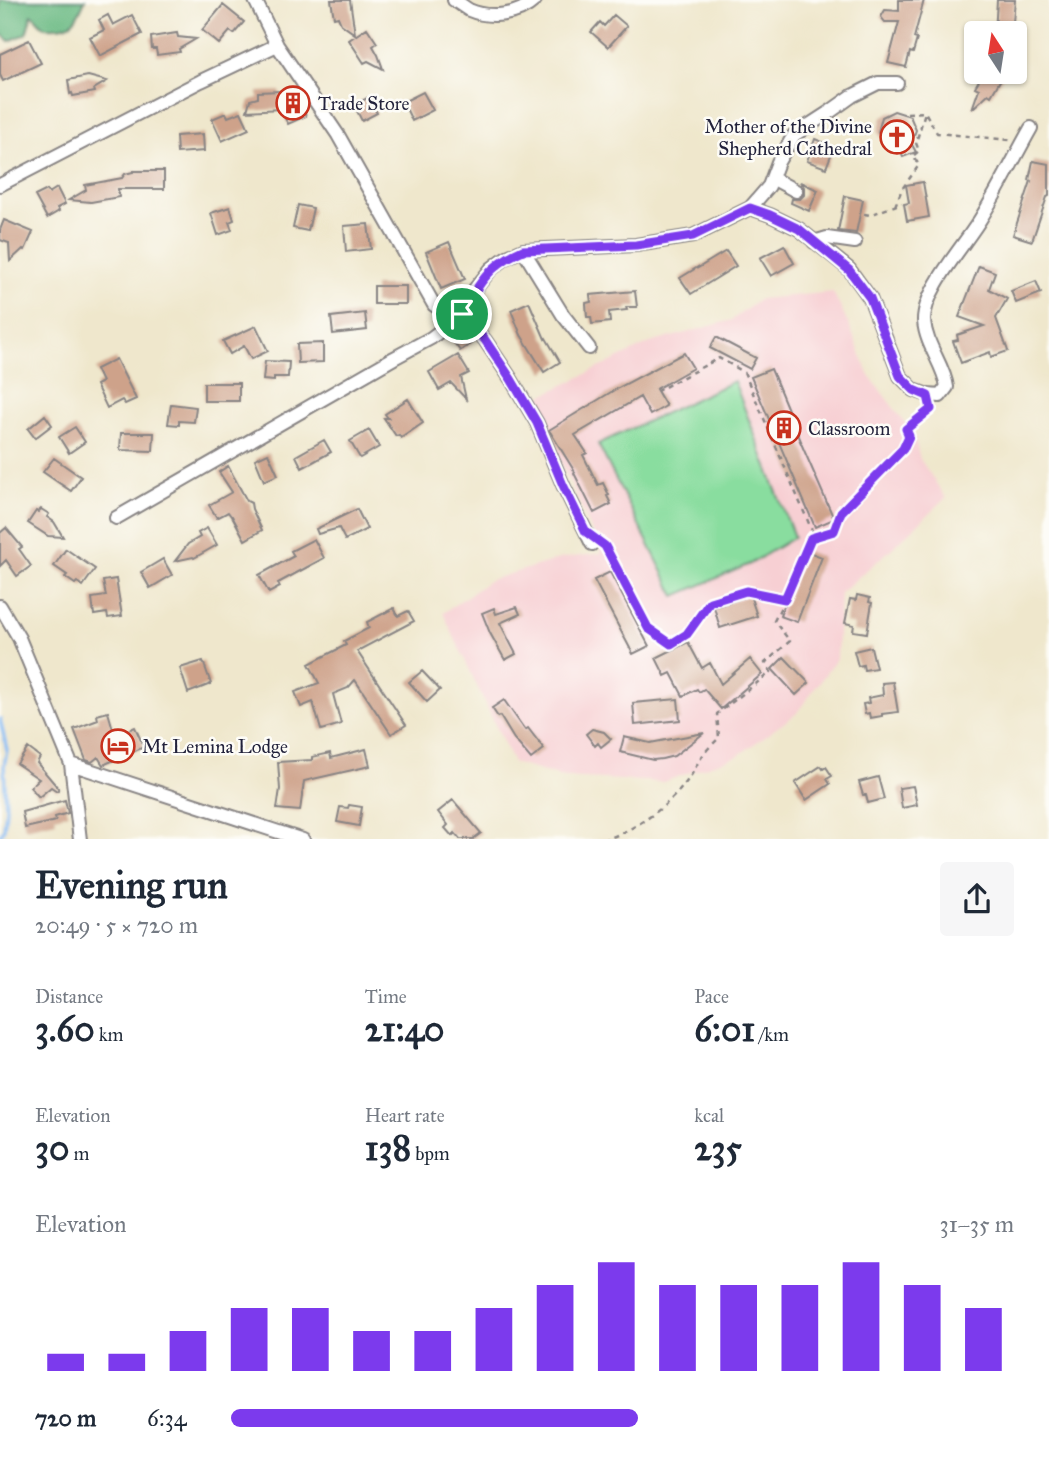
<!DOCTYPE html>
<meta charset="utf-8">
<style>
:root{--surface:#fff;--page:#f6f6f7;--text:#1f2937;--muted:#747a83;--accent:#7c3aed}
body{margin:0;font-family:"IM FELL Great Primer",serif;background:var(--page);color:var(--text);height:100vh;display:flex;flex-direction:column;font-size:26px;white-space:nowrap}
*{box-sizing:border-box;margin:0}
p{font-size:23px;color:var(--muted)}
.icon{flex:none;width:38px;height:38px;fill:none;stroke:currentColor;stroke-width:2;stroke-linecap:round;stroke-linejoin:round}
.map{position:relative;height:839px;overflow:hidden}
.details{display:flex;flex-direction:column;background:var(--surface);flex:1}
.details>*{flex:none}
.needle{width:46px;rotate:348deg}
.controls{position:absolute;left:964px;top:21px;display:grid;gap:14px}
.controls a{display:grid;place-items:center;width:63px;height:63px;border-radius:7px;background:var(--surface);box-shadow:0 2px 5px #0004;font-size:35px}
.pin{position:absolute;display:grid;place-items:center;width:60px;height:60px;color:#fff;margin:-30px;border:4px solid #fff;border-radius:50%;box-shadow:0 2px 7px #0007}
.round{display:grid;place-items:center;flex:none;width:74px;height:74px;border-radius:7px;background:var(--page)}
.overview{display:flex;align-items:center;justify-content:space-between;height:119px;padding:0 35px}
h1{font-size:38px;font-weight:800;line-height:52px}
.stats{display:grid;grid-template-columns:repeat(3,1fr);gap:10px;height:119px;padding:7px 35px}
.stats div{display:grid;align-content:center}
.stats b{font-size:35px;font-weight:800}
.stats small{font-size:19px;font-weight:400}
.stats p{font-size:19px}
.chart{height:196px;padding:14px 35px}
.chart p{display:flex;justify-content:space-between}
.chart svg{width:100%;height:126px;margin-top:7px;stroke:var(--accent);stroke-width:6}
ul{padding:0 35px;list-style:none;font-size:23px}
li{display:grid;grid-template-columns:112px 84px 1fr;align-items:center;height:52px}
li i{height:18px;border-radius:9px;background:var(--accent)}
.map>svg:first-child{display:block}
.built{fill:#f7cfd3}
.green{fill:#89dd9f;stroke:#56806d;stroke-width:2}
.forest{fill:#6ebc86;stroke:#486f60;stroke-width:2}
.lines{fill:none;stroke-linecap:round;stroke-linejoin:round}
.stream{stroke:#84baf4;stroke-width:3.5}
.building{fill:#cea28a}
.minor-casing{stroke:#888484;stroke-width:16}
.path{stroke:#888484;stroke-width:2.5;stroke-dasharray:5 5;stroke-linecap:butt}
.minor{stroke:#fff;stroke-width:12}
.route-casing{stroke:#fff;stroke-width:14}
.route{stroke:#7c3aed;stroke-width:9}
.labels{text-anchor:middle;dominant-baseline:central;stroke-width:5;stroke-linejoin:round;paint-order:stroke}
.poi-label{font-size:19px;fill:#22223b;stroke:#fdfcf7;text-anchor:start}
</style>
<div class="map">
<svg width="1049" height="840" viewBox="0 0 1049 840">
<rect width="100%" height="100%" fill="#fdfcf7"/>
<filter id="ink" filterUnits="userSpaceOnUse"><feTurbulence type="fractalNoise" baseFrequency=".0143" numOctaves="2"/><feDisplacementMap in="SourceGraphic" scale="14" xChannelSelector="R" yChannelSelector="G"/><feConvolveMatrix kernelMatrix="1 2 1 2 8 2 1 2 1" color-interpolation-filters="sRGB"/></filter>
<filter id="wash" filterUnits="userSpaceOnUse"><feTurbulence type="fractalNoise" baseFrequency=".00686" numOctaves="4" result="noise"/><feDisplacementMap in="SourceGraphic" scale="28" xChannelSelector="R" yChannelSelector="G"/><feGaussianBlur stdDeviation="1.57" result="paint"/><feColorMatrix in="noise" values="0 0 0 0 0 0 0 0 0 0 0 0 0 0 0 0 0 1.4 0 .05"/><feComposite in="paint" operator="in"/></filter>
<g filter="url(#wash)">
<rect width="100%" height="100%" fill="#efe7cc"/>
<path class="built" d="M833 292 849 325 869 375 914 435 920 459 946 498 889 551 840 593 837 658 796 714 739 755 663 782 562 777 513 763 443 613 490 580 559 559 602 553 533 400 650 343 732 320 760 299Z"/>
<path class="green" d="M734 381 794 537 750 564 675 596 598 444Z"/>
<path class="forest" d="M0 0H85C74 25 72 28 44 27L32 14 26 34 9 41 0 33Z"/>
<g class="lines">
<path class="stream" d="M0 719 7 750 4 766 6 809 4 829 0 835"/>
</g>
<g id="blocks">
<path class="building" d="M331 0H350L355 34 341 24 338 17 334 18Z
M899 0H924L914 38 917 39 913 53 910 52 906 67 888 63 899 22H885L881 17 885 10 899 11Z
M997 0H1015L1012 33H995Z
M223 5 244 22 234 34 230 31 219 44 202 30Z
M108 15 113 25 132 15 142 34 100 56 90 37 104 30 99 20Z
M614 15 627 26 608 47 591 32 600 22 604 26Z
M367 28 377 43 373 46 378 55 383 69 368 61 364 63 349 40Z
M177 33 178 37 196 39 179 49 180 52 157 55 156 49H152L151 37Z
M29 40 41 63 3 81 0 75V54Z
M984 72H1005L991 96 988 94 972 109 979 89 975 87Z
M88 76 107 81 94 89 95 92 73 96 72 93 70 94 68 80Z
M280 91 281 98 294 91 306 116 288 124 280 109 247 111 250 100 258 98V92Z
M423 92 433 110 412 121 403 102Z
M369 97 377 113 362 121 354 105Z
M894 111 910 116 916 130 911 143 916 152 903 157 901 150 885 144 878 132 882 117Z
M241 112 249 129 222 141 212 119 226 113 228 117Z
M203 134 204 151 177 153 176 136Z
M815 139 834 147 826 168 807 161Z
M1033 161 1049 164V196L1047 197 1032 241 1013 235 1031 181 1029 180Z
M133 171H164V189H118L119 197 91 202 69 200 86 190 85 185 122 178 125 174 133 172Z
M800 182 818 190 809 211 791 203 792 199H800L804 195V187Z
M923 182 929 217 907 221 904 204 909 203 906 185Z
M57 188 65 204 57 208 59 211 47 218 35 196 47 190 49 193Z
M845 196 863 200 856 233 838 231Z
M298 205 313 208 308 231 293 228Z
M230 207 234 220 229 222 232 230 218 235 211 213Z
M4 220 33 232 25 250 23 249 10 261 9 243 0 240V230Z
M368 224 371 249 346 252 344 226Z
M449 242 465 279 441 289 426 252Z
M784 245 794 263 771 276 760 258Z
M726 251 736 266 691 294 680 278 698 267V268Z
M979 266 995 272 989 289 1007 299 996 318 1008 351 991 357 990 352 961 363 953 341 958 340 957 335 984 326 959 317Z
M1036 281 1041 293 1016 303 1011 291Z
M374 286H406V304H374Z
M635 291 637 307H626L627 310 609 312 610 322 592 324 591 317H587L586 303 591 302 590 295Z
M529 302 545 339 546 338 560 362 544 372 521 335 511 310Z
M365 313 367 330 333 334 331 317Z
M256 326 268 351 251 359 244 346 230 354 223 341Z
M462 329 472 343 460 351 450 337Z
M716 337 756 358 750 369 710 348Z
M323 343V362L298 363 297 344Z
M684 353 693 368 656 389 666 406 650 415 640 397 575 435 587 453 583 455 598 485 603 483 609 495 607 496 611 504 594 513 574 473 575 472 549 430 616 389Z
M458 355 469 373 461 377 466 399 451 383 439 390 429 372Z
M116 359 136 399 125 404 122 400 107 408 96 385 102 382 96 369Z
M265 361 289 362 288 377H274V381L263 380Z
M771 369 801 441H800L834 519 815 527 751 377Z
M204 383H239V401H204Z
M408 399 423 423 401 438 399 435 396 436 384 418H388L385 414Z
M171 404 196 407 194 422 179 421V425L168 424Z
M45 415 52 425 35 438 28 429Z
M75 427 85 442 69 453 59 437Z
M369 430 379 447 360 458 350 441Z
M121 433H154L153 451 120 450Z
M324 440 331 452 302 468 296 456Z
M268 453 278 475 264 481 255 459Z
M54 458 81 477 71 491 43 472Z
M228 466 247 501 251 503 252 509 262 530 245 540 232 516H231L228 512 217 518 209 505 232 492 219 472Z
M41 509 49 514 47 517 54 522 63 537 48 536 28 523 36 511 38 512Z
M357 509 367 529 345 540 339 528 318 534 316 529Z
M6 528 22 547 19 549 31 566 17 576 6 560 0 566V533Z
M207 528 217 545 194 558 193 557 175 561 188 544 200 537 198 533Z
M314 539 324 558 278 583 280 587 269 593 259 575 294 556 291 551Z
M66 549 95 569 83 586 77 582 75 584 65 577 67 575 54 566Z
M806 551 822 557 797 622 780 616Z
M163 559 172 575 150 588 141 572Z
M610 572 649 646 633 654 594 580Z
M116 579 122 616 108 618 107 613 94 615 92 598 106 596 103 581Z
M750 595 757 616 720 628 714 607Z
M857 595 870 598 869 602 872 603 867 633 853 631 854 625 845 623 850 599 856 600Z
M517 607 520 614 500 623 516 654 505 660 490 633 482 613 494 608 496 614Z
M394 608 398 616 408 611 414 621 357 651 406 725 391 734 355 680 348 688 333 694 341 724 321 730 313 702 301 707 295 692 319 683 309 664 346 645 344 641 369 628 367 622Z
M688 642 702 668 710 663 721 684 750 659 762 674 721 709 704 689 699 692 697 689 683 696 671 673 665 676 656 658Z
M871 647 876 668 864 670 863 665 858 666 854 651Z
M784 657 809 683 796 695 772 669Z
M203 661 211 684 188 693 180 668Z
M422 671 440 690 427 702 409 682Z
M893 682 898 712 882 714V716L870 718 869 713 865 714 863 704 869 703 868 698 883 695 882 683Z
M678 699 680 720 635 725 633 703Z
M504 700 525 730 528 728 544 749 531 759 514 739 500 716 498 717 492 708Z
M108 712 115 736 135 727 144 747 103 765 98 757 92 762 86 760 74 729 98 720 97 715Z
M592 729 604 732 611 739 601 747 598 743 595 746 586 734Z
M704 733 674 756 662 759 653 760 620 752 624 737 650 743Z
M28 748 40 757 37 763 59 789 57 791 51 787 39 797 30 787 39 779 17 764Z
M366 749 370 766 304 781 300 811 277 809 280 789 278 762 312 760V757L330 753 331 758Z
M821 766 823 769 826 767 832 776 827 779 830 784 806 800 795 783Z
M878 777 884 799 868 803 866 795H863L859 782Z
M913 786 917 805 902 808 899 788Z
M65 800 68 813 55 817 56 821 25 828 22 812Z
M453 800 481 833 473 839H460L455 833 452 836 445 828 448 825 438 812Z
M349 805 362 807 359 826 337 822 340 807 348 808Z"/>
</g>
</g>
<g filter="url(#ink)">
<use href="#blocks" fill-opacity="0" stroke="#888484" stroke-width="2"/>
<g class="lines">
<defs>
<path id="minor" d="M255 0 277 45 338 135 434 305 447 314H462L485 340 511 379 537 423 563 485 592 544
M454 0C459 3 464 7 469 10 490 19 518 16 535 0
M772 178 796 191
M0 185 201 81 277 45
M750 208 769 186 778 162 794 135 831 111 852 96 878 83H897
M814 242 827 238 855 242
M523 250 563 315 589 348
M116 518 394 358 431 338 462 314 475 289 491 269 507 257 523 250 636 245 693 236 750 208 770 215 799 229 849 269 870 298 900 376 914 390 928 395 940 396 947 387C944 365 926 346 924 321 923 290 965 245 981 218 999 189 1014 158 1031 128
M0 606 19 638 71 764 80 840
M71 764 303 840"/>
</defs>
<use href="#minor" class="minor-casing"/>
<path class="path" d="M907 113 925 112 937 133 1010 140
M895 206 902 189 919 165 913 156 919 151 916 143 925 112
M864 214 870 215 902 203
M811 538 834 531 841 512 903 449 909 436 906 429 931 409V407
M603 545 648 628 671 644 687 634 710 602 746 591 785 599 813 533 744 372 719 358 657 391
M603 840C634 831 668 807 687 781 693 774 696 765 701 758 706 750 713 744 719 738L717 714 771 672 765 663 790 641 774 621 785 599"/>
<use href="#minor" class="minor"/>
</g>
</g>
<g class="lines" filter="url(#ink)">
<defs>
<path id="route" d="M750 208 770 215 799 229 849 270 870 298 900 376 914 390 928 396 931 409 906 429 909 436 903 449 841 512 834 531 811 538 785 599 746 591 710 602 687 634 671 644 648 628 605 546 586 532 563 485 537 423 511 379 485 340 462 314C478 284 490 264 523 250L636 245 693 236Z"/>
</defs>
<use href="#route" class="route-casing"/>
<use href="#route" class="route"/>
</g>
<defs>
<symbol id="building-ring" viewBox="-11 -11 22 22"><circle r="9.5" fill="#fdfcf7" stroke="#c8321e" stroke-width="1.5"/><path d="M-4-6H4V6H1V3H-1V6H-4ZM-2.5-4.3h1.7v1.8h-1.7ZM.8-4.3h1.7v1.8H.8ZM-2.5-1h1.7V.8h-1.7ZM.8-1h1.7V.8H.8Z" fill="#c8321e"/></symbol>
<symbol id="church-ring" viewBox="-11 -11 22 22"><circle r="9.5" fill="#fdfcf7" stroke="#c8321e" stroke-width="1.5"/><path d="M-1.2-6h2.4v3.5h3.3v2.4h-3.3V6h-2.4V-.1h-3.3v-2.4h3.3Z" fill="#c8321e"/></symbol>
<symbol id="hotel-ring" viewBox="-11 -11 22 22"><circle r="9.5" fill="#fdfcf7" stroke="#c8321e" stroke-width="1.5"/><path d="M-6-4.5h1.5V1H6V5H4.5V3h-9V5H-6ZM-4 0a1.8 1.8 0 1 1 3.6 0ZM.5 0V-2.5h3Q6-2.5 6 0Z" fill="#c8321e"/></symbol>
</defs>
<g fill-rule="evenodd">
<use href="#building-ring" x="274" y="84" width="38" height="38"/>
<use href="#church-ring" x="878" y="118" width="38" height="38"/>
<use href="#building-ring" x="765" y="409" width="38" height="38"/>
<use href="#hotel-ring" x="99" y="727" width="38" height="38"/>
</g>
<g class="labels">
<g class="poi-label">
<text x="318" y="103">Trade Store</text>
<text x="872" y="126" text-anchor="end">Mother of the Divine<tspan x="872" dy="22">Shepherd Cathedral</tspan></text>
<text x="808" y="428">Classroom</text>
<text x="142" y="746">Mt Lemina Lodge</text>
</g>
</g>
</svg>
<div class="controls">
<a><svg class="needle" viewBox="-14 -14 28 28"><path d="M0-13l5 13h-10z" fill="#e53935"/><path d="M0 13l5-13h-10z" fill="#747a83"/></svg></a>
</div>
<div class="pin" style="left:462px;top:314px;background:#1e9e55"><svg class="icon" aria-label="arrive" viewBox="0 0 24 24"><path d="M6 21V4h12l-3 4 3 4H6"/></svg></div>
</div>
<section class="details">
<div class="overview"><div><h1>Evening run</h1><p>20:49 · 5 × 720 m</p></div><a class="round"><svg class="icon" aria-label="share" viewBox="0 0 24 24"><path d="M12 15V3M7 8l5-5 5 5M5 13v7h14v-7"/></svg></a></div>
<div class="stats">
<div><p>Distance</p><b>3.60<small> km</small></b></div>
<div><p>Time</p><b>21:40</b></div>
<div><p>Pace</p><b>6:01<small> /km</small></b></div>
</div>
<div class="stats">
<div><p>Elevation</p><b>30<small> m</small></b></div>
<div><p>Heart rate</p><b>138<small> bpm</small></b></div>
<div><p>kcal</p><b>235</b></div>
</div>
<div class="chart"><p><span>Elevation</span>31–35 m</p>
<svg viewBox="0 0 160 44" preserveAspectRatio="none"><path d="M5 44V38M15 44V38M25 44V30M35 44V22M45 44V22M55 44V30M65 44V30M75 44V22M85 44V14M95 44V6M105 44V14M115 44V14M125 44V14M135 44V6M145 44V14M155 44V22"/></svg>
</div>
<ul>
<li><b>720 m</b>6:34<i style="width:52%"></i></li>
</ul>
</section>
